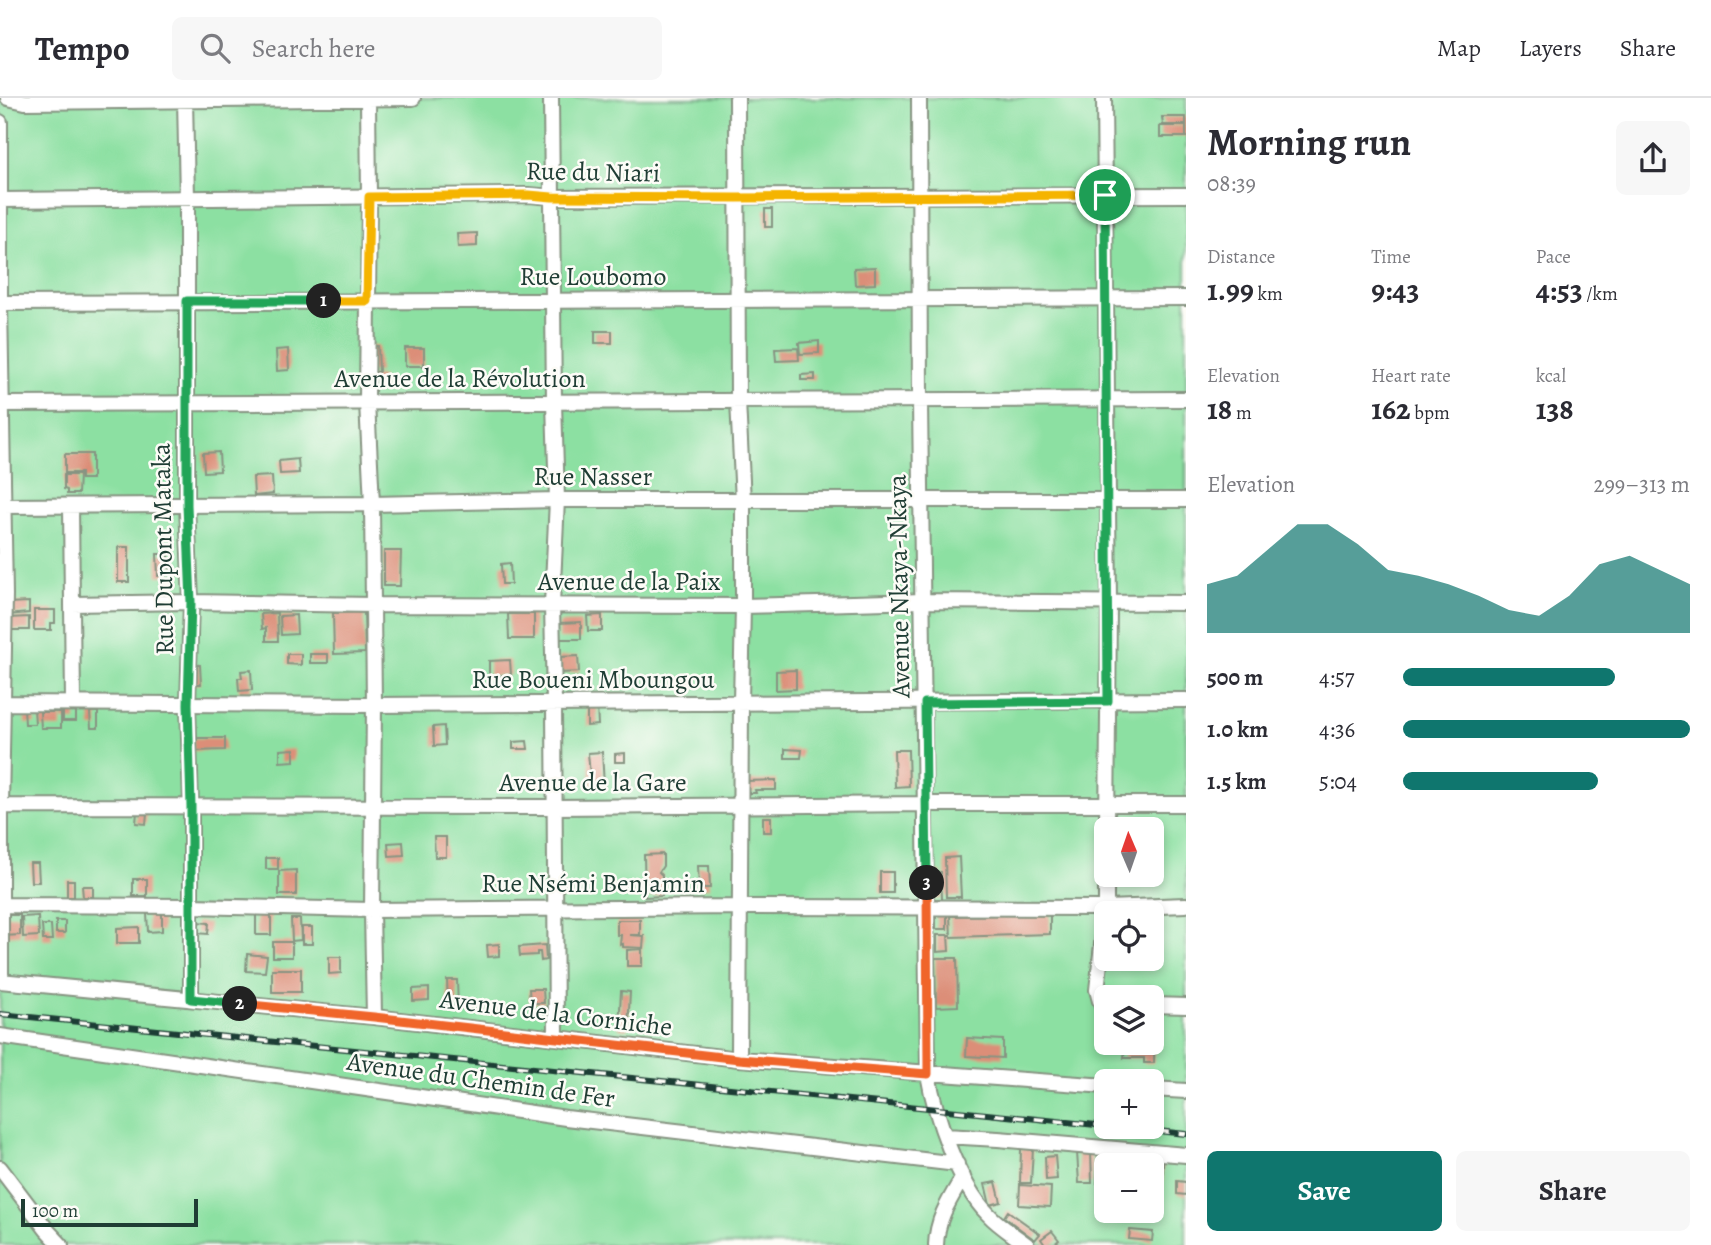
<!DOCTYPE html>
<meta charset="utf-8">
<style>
:root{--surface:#fff;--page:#f7f7f7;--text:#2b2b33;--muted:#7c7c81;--line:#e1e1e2;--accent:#0f766e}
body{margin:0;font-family:Alegreya,serif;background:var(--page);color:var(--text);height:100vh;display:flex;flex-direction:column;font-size:26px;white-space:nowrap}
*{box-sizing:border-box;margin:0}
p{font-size:23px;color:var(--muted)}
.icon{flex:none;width:38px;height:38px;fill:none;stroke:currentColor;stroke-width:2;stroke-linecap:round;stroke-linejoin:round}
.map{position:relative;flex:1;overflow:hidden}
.details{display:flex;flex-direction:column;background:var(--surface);width:525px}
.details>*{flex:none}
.needle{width:46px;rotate:358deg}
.fabs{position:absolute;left:1094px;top:719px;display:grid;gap:14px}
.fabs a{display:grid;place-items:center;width:70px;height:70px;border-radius:10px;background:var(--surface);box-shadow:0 4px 10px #0003;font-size:35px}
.scale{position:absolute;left:21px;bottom:18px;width:177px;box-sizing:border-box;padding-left:7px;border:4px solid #1f3d34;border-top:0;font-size:19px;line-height:24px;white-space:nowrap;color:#1f3d34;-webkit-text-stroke:5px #fdfcf7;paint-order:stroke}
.pin{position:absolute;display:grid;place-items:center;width:60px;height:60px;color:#fff;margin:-30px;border:4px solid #fff;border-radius:50%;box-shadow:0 2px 7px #0007}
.km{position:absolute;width:35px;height:35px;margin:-18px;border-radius:50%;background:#222;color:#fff;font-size:19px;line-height:35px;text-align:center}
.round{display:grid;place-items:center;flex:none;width:74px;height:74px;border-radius:10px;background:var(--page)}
.head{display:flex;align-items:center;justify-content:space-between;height:119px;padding:0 21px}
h1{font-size:38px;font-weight:600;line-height:52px}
.figures{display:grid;grid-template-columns:repeat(3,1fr);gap:10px;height:119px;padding:7px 21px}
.figures div{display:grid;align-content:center}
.figures b{font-size:30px;font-weight:600}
.figures small{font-size:19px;font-weight:400}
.figures p{font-size:19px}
.chart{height:196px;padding:14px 21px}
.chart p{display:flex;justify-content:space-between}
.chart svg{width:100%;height:126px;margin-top:7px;fill:var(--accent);opacity:.7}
.cta{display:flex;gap:14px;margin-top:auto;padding:14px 21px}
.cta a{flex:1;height:80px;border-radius:10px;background:var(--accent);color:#fff;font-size:28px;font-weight:600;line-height:80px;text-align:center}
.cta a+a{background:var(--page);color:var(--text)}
ul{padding:0 21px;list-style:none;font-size:23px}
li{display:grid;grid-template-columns:112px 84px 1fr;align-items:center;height:52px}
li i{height:18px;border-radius:9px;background:var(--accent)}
header{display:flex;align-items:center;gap:42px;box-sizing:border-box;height:98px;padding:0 35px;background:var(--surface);border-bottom:2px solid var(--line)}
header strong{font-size:33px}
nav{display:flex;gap:38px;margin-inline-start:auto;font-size:24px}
.search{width:490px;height:63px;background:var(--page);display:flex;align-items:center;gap:18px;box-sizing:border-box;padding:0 24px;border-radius:10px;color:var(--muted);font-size:26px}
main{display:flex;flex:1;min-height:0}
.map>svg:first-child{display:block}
.green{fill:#8ce0a2;stroke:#568e6b;stroke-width:2;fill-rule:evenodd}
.building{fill:#dc8e78}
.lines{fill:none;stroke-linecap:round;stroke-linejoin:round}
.minor-casing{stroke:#879482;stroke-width:18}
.minor{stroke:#fff;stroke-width:14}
.rail-casing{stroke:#1f3d34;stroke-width:6}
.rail{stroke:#fdfcf7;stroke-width:3.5;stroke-dasharray:10;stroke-linecap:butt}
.split-1-casing{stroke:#fff;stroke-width:14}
.split-2-casing{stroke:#fff;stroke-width:14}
.split-3-casing{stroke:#fff;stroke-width:14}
.split-4-casing{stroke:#fff;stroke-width:14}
.split-1{stroke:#f5b400;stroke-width:9}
.split-2{stroke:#22a559;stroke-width:9}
.split-3{stroke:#f0652b;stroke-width:9}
.split-4{stroke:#22a559;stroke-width:9}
.labels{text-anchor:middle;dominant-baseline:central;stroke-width:5;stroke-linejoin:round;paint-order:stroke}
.street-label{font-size:26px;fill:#1f3d34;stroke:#fdfcf7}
</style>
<header>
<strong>Tempo</strong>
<div class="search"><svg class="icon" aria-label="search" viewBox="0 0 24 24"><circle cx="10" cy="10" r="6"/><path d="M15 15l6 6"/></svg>Search here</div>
<nav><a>Map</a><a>Layers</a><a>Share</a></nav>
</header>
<main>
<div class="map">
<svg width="1186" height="1147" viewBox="0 0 1186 1147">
<rect width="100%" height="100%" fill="#fdfcf7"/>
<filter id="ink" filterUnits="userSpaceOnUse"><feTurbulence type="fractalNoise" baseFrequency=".0143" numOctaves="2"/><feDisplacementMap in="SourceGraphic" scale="14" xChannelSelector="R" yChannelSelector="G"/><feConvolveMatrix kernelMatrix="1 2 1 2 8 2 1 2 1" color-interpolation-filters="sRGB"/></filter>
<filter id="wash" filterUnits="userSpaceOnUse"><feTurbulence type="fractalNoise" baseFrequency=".00686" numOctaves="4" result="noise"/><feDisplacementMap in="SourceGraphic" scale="28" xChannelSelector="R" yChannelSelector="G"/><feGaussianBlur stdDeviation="1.57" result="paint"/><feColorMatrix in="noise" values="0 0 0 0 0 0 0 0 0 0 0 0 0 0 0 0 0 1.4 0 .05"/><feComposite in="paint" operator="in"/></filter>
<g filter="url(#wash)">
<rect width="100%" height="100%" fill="#efead1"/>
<path class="green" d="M0 0H1186V1147H0ZM1106 732H1152V777H1106ZM1106 816H1152V861H1106ZM1106 900H1152V945H1106ZM1106 984H1152V1029H1106ZM1106 1068H1152V1113H1106Z"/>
<g id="blocks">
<path class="building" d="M1162 19H1186V27H1163Z
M1160 28H1186V39H1160Z
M765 111H772V129H765Z
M477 135V148L458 149 457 136Z
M875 169V186L855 187 854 170Z
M595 233H612V245H595Z
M819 243V255L800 256 799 245Z
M369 248H378L379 274H371Z
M405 250H424V268H405Z
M798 250 799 262 776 263 775 251Z
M288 251 289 272 277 273 276 252Z
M815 276V282H801V277Z
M370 278H383V288H370Z
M219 354 220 373 204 374 203 355Z
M65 356H92V381H81V375H65Z
M298 361 299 375 280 376 279 363Z
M64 377H79L78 396H67V392L64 391Z
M272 378 273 396 254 398 253 379Z
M118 449H129V484H118Z
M384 453H401L400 488H384Z
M157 456H169L170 477 158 478Z
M510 465 511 486H502L501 466Z
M29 504V515L7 517V505Z
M34 512H55V525H51V532H34Z
M364 514 365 555 334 556 333 515Z
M277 515 278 543H266V530L262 531 261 516Z
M508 516H534V541H509Z
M296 517 297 536 281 537 280 518Z
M602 517V533H588L587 518Z
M29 519V532H7V520Z
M581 524V541H559V525Z
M287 556H301V567L287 566Z
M310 556H328V565H310Z
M578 558 579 574 560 575 559 559Z
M510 562 511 577 489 578V563Z
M194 567H200L201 586H191Z
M251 572 252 592 239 593 238 580H242L241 573Z
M796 572V591L776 592V573Z
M587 608H597L598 627 587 628Z
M34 610 35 626H25L24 611Z
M63 611H76V623H63Z
M40 614H61V630H41Z
M90 614H98V630H91Z
M444 628 445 647 434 648 433 629Z
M193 640H225V652L193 653Z
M527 643 528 651H513V644Z
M294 651V663L280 664V652Z
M785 651 802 652 801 660H785Z
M894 652H908L909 688 895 689Z
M602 654 604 687 591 688 588 655Z
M625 655V664H615V656Z
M776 682V692H755L756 695H746L745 683Z
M137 714 147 715 146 726 136 725Z
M763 719H771V734H763Z
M434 739H446V759H435Z
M403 744 404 757 389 758 388 745Z
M663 756V768L659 774 662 777V798L645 799 644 757Z
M959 759 961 799H946L945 760Z
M266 760H278V771H266Z
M30 765H38L39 784H31Z
M698 768H709L710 790H699Z
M296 772V797H279V773Z
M880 774H893V795H880Z
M933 774H941L942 801H933Z
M133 781H147V798H133Z
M67 782H74V799H67Z
M82 788H93V799H83Z
M256 814H271V837H256Z
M147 815H162V833L148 834Z
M936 816H947V831H936Z
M1050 816V836L951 839 950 818Z
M3 817H20V837L4 838Z
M38 818 39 838 23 839 22 819Z
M291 821H300L301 842 292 843Z
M617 822H640V837H630L644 838 643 850 623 849V846L620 847 621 837H617Z
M56 823H65V835H56Z
M196 824 209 825 208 836 196 835Z
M42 827H51L52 842H43Z
M139 829V845H117V830Z
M302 829H312V846H302Z
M937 837H948L949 853 937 854Z
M273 844H292V859H273Z
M499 846V858L488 859 487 847Z
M545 847 546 862 541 863 540 854H537V857L520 858 519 849Z
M642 851V868H627V852Z
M247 856 267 858 265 874 246 873Z
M329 859H341V875L329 876Z
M935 860H957L958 908 936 909Z
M272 871H301V894H272Z
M447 882H457L458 909H448Z
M429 890V902L413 903V891Z
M529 891H543L544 905H530Z
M621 893 630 894 628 932 619 931Z
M1152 933H1155L1154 965H1144V960H1124L1125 945H1152Z
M967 940 1003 942V960L966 958Z
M1021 1051H1033L1031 1085H1020Z
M1077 1054H1091L1092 1085H1079Z
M1109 1057 1129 1059V1068L1108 1067Z
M1055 1058 1057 1081 1046 1082 1045 1059Z
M1151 1062H1163V1091H1152Z
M1098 1072H1106V1085H1097Z
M1177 1083 1186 1084V1097L1177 1096Z
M996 1084 1001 1104 990 1107 985 1086Z
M1020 1087 1051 1089 1050 1109 1019 1107Z
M1008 1113 1040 1136 1035 1142 1004 1119Z
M1130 1132 1153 1134 1152 1143 1129 1141Z
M1052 1133 1059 1142 1053 1147H1045L1041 1141Z"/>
</g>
</g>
<g filter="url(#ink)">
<use href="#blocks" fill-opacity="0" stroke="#879482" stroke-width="2"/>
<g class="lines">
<defs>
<path id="minor" d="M8 0 25 4 413 0
M185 0 187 101V407L191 504 188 606 191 708V900
M368 0 369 99 367 304 372 406 374 607 372 812 374 919
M551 0 554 305 557 402 552 506 554 605 556 939
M737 0 738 303 743 403V508L741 604 739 961
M919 0 920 303 928 976C935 1017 958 1086 988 1116 999 1128 1014 1137 1027 1147
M1104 0 1109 506 1107 732
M0 24V205L5 497 1 708V883
M0 102 529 97 552 99C763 100 975 96 1186 97
M0 205 1186 200
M0 306 1186 301
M0 408 372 406 557 402H1186
M71 408 73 605
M72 506 191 504 373 507 743 508 923 503 1186 505
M0 605 374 607 1186 602
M0 708 555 709 926 706H1186
M0 807 190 808 372 812 740 809 1106 810 1186 807
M0 883 374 919 739 961 1106 988
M1106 906 1100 903 1097 892 1106 810V777
M1152 907 1186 908
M0 938 566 1020 957 1066
M1152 991 1186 993
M945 1038 998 1041 1186 1057
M0 1070 47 1132 61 1147
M936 1147C937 1120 950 1101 963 1079"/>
</defs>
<use href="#minor" class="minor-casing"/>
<use href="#minor" class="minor"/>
<defs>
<path id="rail" d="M0 916 1106 1028
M1119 1029 1186 1036"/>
</defs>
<use href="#rail" class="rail-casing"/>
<use href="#rail" class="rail"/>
</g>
</g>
<g class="lines" filter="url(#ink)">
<defs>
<path id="split-1" d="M324 203H367L369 99 529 97 552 99 737 100 1105 97"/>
<path id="split-2" d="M240 906 191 901V708L188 606 191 504 187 407V203H324"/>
<path id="split-3" d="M240 906 374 919 739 961 928 976 927 785"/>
<path id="split-4" d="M927 785 925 605 1108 603 1105 97"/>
</defs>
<use href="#split-1" class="split-1-casing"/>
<use href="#split-2" class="split-2-casing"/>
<use href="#split-3" class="split-3-casing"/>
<use href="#split-4" class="split-4-casing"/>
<use href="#split-1" class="split-1"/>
<use href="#split-2" class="split-2"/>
<use href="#split-3" class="split-3"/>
<use href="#split-4" class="split-4"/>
</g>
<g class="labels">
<g class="street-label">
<text transform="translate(593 74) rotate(1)">Rue du Niari</text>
<text x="593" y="178">Rue Loubomo</text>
<text x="460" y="280">Avenue de la Révolution</text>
<text x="593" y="378">Rue Nasser</text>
<text transform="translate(163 451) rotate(-91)">Rue Dupont Mataka</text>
<text x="629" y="483">Avenue de la Paix</text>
<text transform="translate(899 488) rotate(-91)">Avenue Nkaya-Nkaya</text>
<text x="593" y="581">Rue Boueni Mboungou</text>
<text x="593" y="684">Avenue de la Gare</text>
<text x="593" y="785">Rue Nsémi Benjamin</text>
<text transform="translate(556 915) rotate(7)">Avenue de la Corniche</text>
<text transform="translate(481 982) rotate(8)">Avenue du Chemin de Fer</text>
</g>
</g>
</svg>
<div class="fabs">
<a><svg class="needle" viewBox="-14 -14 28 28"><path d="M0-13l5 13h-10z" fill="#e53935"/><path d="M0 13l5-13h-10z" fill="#7c7c81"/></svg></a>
<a><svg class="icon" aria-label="locate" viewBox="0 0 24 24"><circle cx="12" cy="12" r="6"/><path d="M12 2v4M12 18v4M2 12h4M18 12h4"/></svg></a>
<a><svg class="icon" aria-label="layers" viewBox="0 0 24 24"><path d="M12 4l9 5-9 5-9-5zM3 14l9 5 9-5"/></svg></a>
<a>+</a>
<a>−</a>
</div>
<div class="scale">100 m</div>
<div class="pin" style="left:1105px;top:97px;background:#1e9e55"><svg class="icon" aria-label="arrive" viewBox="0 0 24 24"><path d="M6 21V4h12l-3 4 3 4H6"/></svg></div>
<b class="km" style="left:324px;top:203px">1</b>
<b class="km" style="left:240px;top:906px">2</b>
<b class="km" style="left:927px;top:785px">3</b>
</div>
<section class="details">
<div class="head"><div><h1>Morning run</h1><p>08:39</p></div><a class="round"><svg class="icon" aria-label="share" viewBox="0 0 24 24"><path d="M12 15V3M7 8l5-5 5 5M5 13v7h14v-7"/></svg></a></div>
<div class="figures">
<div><p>Distance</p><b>1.99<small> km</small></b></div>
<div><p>Time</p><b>9:43</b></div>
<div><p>Pace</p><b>4:53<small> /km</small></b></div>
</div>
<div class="figures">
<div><p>Elevation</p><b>18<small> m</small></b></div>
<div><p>Heart rate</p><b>162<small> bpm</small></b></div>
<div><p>kcal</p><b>138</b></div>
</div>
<div class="chart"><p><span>Elevation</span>299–313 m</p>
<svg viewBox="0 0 160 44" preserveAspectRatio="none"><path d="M0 44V27L10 24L20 15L30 6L40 6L50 13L60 22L70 24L80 27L90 31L100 36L110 38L120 31L130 20L140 17L150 22L160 27V44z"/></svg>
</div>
<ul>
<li><b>500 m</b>4:57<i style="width:74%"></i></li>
<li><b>1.0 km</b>4:36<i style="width:100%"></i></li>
<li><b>1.5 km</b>5:04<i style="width:68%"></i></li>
</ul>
<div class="cta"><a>Save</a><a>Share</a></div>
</section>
</main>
